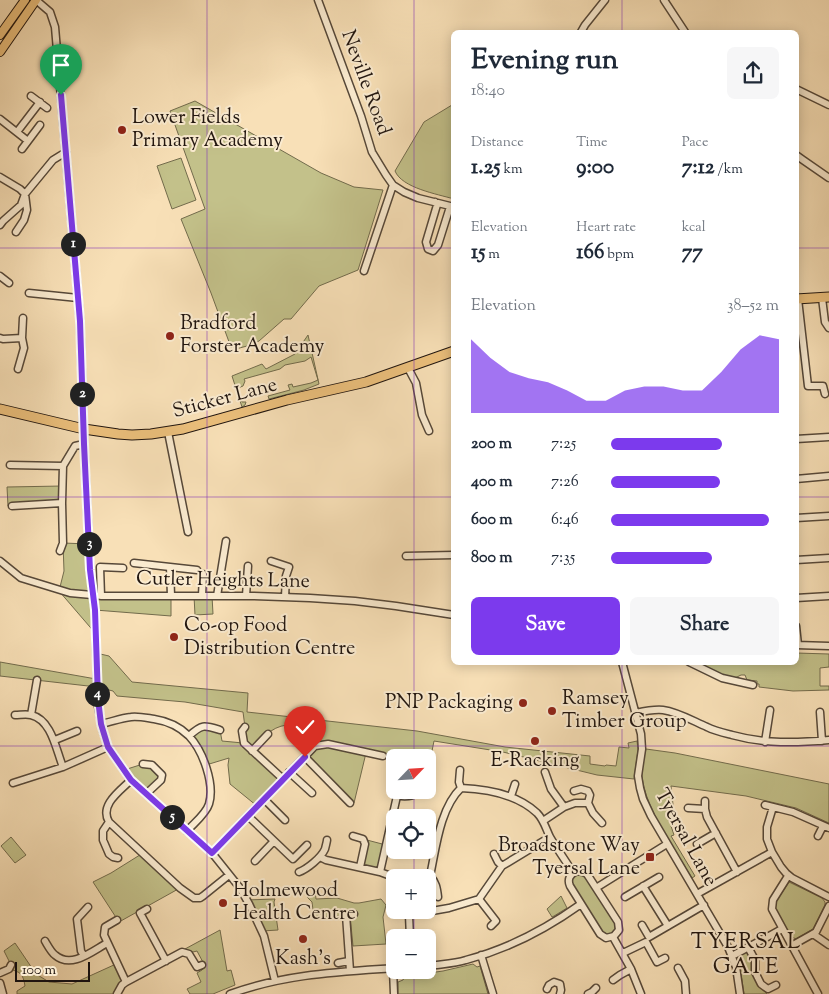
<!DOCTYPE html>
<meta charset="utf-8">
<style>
:root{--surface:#fff;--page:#f6f6f7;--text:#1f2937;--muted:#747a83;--accent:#7c3aed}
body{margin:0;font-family:"Sorts Mill Goudy",serif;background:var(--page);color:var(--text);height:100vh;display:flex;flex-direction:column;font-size:19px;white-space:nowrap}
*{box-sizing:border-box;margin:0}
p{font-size:16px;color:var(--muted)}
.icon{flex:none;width:28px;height:28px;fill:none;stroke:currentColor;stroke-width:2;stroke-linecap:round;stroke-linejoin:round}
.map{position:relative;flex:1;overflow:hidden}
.side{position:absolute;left:451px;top:30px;width:348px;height:635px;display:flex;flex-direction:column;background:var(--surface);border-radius:8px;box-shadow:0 2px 12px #0003}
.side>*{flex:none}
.needle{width:32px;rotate:65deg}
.fabs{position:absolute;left:386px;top:749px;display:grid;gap:10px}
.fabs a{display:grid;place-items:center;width:50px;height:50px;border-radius:8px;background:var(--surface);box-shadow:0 2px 12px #0003;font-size:25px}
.scale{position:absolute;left:15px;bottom:12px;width:75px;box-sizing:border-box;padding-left:5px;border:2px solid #20150f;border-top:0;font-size:14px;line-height:18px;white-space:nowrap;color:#20150f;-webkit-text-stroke:4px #faebd0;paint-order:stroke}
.pin{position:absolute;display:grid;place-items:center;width:42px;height:42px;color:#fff;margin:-51px -21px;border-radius:50% 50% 50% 0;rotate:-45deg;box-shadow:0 0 5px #0007}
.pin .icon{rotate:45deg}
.km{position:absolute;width:25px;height:25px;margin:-12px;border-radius:50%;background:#222;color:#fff;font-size:14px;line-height:25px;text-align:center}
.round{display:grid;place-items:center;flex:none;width:52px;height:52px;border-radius:8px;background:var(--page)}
.summary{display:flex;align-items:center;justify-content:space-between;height:85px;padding:0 20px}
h1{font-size:28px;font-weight:700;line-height:38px}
.metrics{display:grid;grid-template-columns:repeat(3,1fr);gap:8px;height:85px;padding:5px 20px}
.metrics div{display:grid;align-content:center}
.metrics b{font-size:21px;font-weight:700}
.metrics small{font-size:14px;font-weight:400}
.metrics p{font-size:14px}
.chart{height:140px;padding:10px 20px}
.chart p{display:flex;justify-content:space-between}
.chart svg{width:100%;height:90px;margin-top:5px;fill:var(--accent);opacity:.7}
.cta{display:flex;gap:10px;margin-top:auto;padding:10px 20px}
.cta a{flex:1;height:58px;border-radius:8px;background:var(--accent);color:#fff;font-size:20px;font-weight:700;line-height:58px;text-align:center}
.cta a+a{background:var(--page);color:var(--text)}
ul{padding:0 20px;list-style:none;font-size:16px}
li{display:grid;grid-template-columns:80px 60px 1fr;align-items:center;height:38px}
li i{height:12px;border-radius:6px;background:var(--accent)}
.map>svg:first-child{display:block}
.green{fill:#c3c18a;stroke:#726b4c}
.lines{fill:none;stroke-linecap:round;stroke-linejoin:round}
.minor-casing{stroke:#564839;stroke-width:9}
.major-casing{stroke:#20150f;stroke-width:10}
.highway-casing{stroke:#20150f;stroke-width:11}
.minor{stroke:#faebd0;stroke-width:6}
.major{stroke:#ecc07c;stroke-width:8}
.highway{stroke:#ecc07c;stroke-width:9}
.route-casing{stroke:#fff;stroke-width:10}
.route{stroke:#7c3aed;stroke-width:6}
.grid{fill:none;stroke:#7b2cbf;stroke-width:1;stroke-opacity:0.55}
.poi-dot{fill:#8f2418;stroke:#faebd0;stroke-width:2}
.labels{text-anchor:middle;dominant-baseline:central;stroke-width:4;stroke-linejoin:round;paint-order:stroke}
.street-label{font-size:20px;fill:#20150f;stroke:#faebd0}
.poi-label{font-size:20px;fill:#20150f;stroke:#faebd0;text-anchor:start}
.quarter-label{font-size:22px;letter-spacing:1px;fill:#20150f;stroke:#faebd0}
</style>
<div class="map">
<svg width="829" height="994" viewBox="0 0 829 994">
<rect width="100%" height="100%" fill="#f8e0b7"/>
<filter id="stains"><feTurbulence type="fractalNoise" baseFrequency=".004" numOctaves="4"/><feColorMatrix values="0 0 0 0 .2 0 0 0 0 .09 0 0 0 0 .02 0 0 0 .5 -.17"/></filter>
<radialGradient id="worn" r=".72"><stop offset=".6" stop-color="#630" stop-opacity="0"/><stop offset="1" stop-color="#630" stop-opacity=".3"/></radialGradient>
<path class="green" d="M195 101 321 173 354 187 383 190 358 270 319 286 291 319H284L259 341 247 346 232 350 211 293 181 219 205 209 170 111Z
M452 105 454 106V199C437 194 402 188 395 171L424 122Z
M181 158 196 200 172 209 157 166Z
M308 335 319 384 304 390 269 399 268 396 290 390 288 385 292 384 293 387 311 383 318 380 311 357 305 361 285 365 280 369 244 379 245 381 243 386 238 388 242 402H246L245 405 242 407 232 376 262 364 266 369 295 354Z
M62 486V503L8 506 7 487Z
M63 543 89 544 93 595 171 596V616L95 610 96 634 59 591 64 571Z
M194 596H212L213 614 195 615Z
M96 653 109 656 132 682 248 693 247 712 417 731 505 747 590 756V764L605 766 606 765 616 766 619 747 629 748 628 743 637 741 638 750 634 779 597 775 503 752 434 741 428 771V758H395V760L366 753 354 803 305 757 312 748 287 725C270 727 262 739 252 751L283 779 257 806 230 784 228 765 229 758 206 765 189 736 198 728 220 730 222 741 243 743 245 727 243 712 185 702 117 696 113 691 97 687 0 676V662L96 679Z
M796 653 829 654V667L820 668V686H829V690L793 691 759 687V684H757V681L747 680 745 675H741L733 679 694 663 796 662Z
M646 749 675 753 829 784V823L796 808 746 796 671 786 675 823 671 826 674 835 671 836 695 876 692 878C675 850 645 808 642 776 641 767 644 757 646 749Z
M143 764 152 765 162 775 146 794 124 770Z
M11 837 26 855 15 863 1 846Z
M363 839 386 845 380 872 360 867Z
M143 853 180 888 119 922 93 882 111 873Z
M576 874 583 875 587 878 615 924C616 930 613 933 607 934L602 931 573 886 572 880Z
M789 882 822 898 825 902V905L813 929 796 939 790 936 775 909 776 902Z
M315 891 316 899 337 898 354 903H359L381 899 386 905 383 917 386 944 353 946 350 915 314 918 312 902 307 897Z
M561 896 567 908 554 916 552 917 547 909Z
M275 899 274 902 278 930 262 931 246 900Z
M220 930 227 971 231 970 235 985 213 994H190L187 989 201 982 197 973 202 970 205 966 197 951 193 952 185 949Z
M15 943 36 974 49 982 72 984 116 964 126 982 117 994H17V991L25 986C23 974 21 972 9 969L11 965 4 951Z
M746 952H748C752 959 751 965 753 973 756 981 762 987 767 994H744L741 974 736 956Z
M473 964 477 967 480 966 488 994H398V982L403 980 406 974H422L443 971Z"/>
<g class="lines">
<defs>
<path id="minor" d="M36 0 50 12 55 27 80 321 84 444 90 570 95 610 98 706 103 731 108 747 131 780 212 853 240 888 249 904 264 936 275 981
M318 0 361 116 372 152 386 175 393 185 404 192 418 198 454 207
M664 0 685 32
M581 32 585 25 605 0
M796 89 829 105
M31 96 47 108
M0 119 28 141
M17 132 40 102
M22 149 40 125
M796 155 803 160 829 178
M0 177 20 189 25 194 21 205 3 221 0 225
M435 202 437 205 426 242 428 249 433 251 438 245 449 210 452 207
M16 232 24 220 27 210 25 194 53 160 66 152
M364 271 393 185
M0 276 9 283
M29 293 78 298
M822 298 825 322 829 328
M798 299 808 386H823L825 394
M0 338 3 339 22 338 23 318
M408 368 416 383 422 415 429 431
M18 369 24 348 22 338
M168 432 188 532
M796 439 829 437
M10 465 63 466
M796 479 829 476
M12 506 62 503
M796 518 829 516
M60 551 63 543 62 503 63 466 75 446 84 444
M406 556 454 555
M796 560 829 558
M0 561 21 578 70 593 103 596H253L310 598 355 601 396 606 454 615
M271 561 289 567 286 576 285 597
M134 563 197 570
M170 567 171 596
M101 596 100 567 123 568
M202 596 203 574
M217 596 226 541
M246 596 248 566
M796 598 829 596
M796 626 798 645
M796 645 829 646
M622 662 641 734 642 749 638 776 640 788 643 799 651 816 728 947 736 967 740 994
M689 662 722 678 753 685
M820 712 822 741
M636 713C645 711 654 709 663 710 678 712 693 721 707 727 715 731 724 733 732 735 764 744 797 743 829 740
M15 715C20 715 26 714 31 715 52 720 56 750 63 767L108 747
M31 715 37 680
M101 724C111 722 121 718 131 717 138 716 147 718 154 719 167 721 180 727 189 736 203 751 215 784 209 804 206 814 194 823 187 831
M245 727 242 731 244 743 283 779
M295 729 313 748
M189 736C202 724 204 725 220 730
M55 740 77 731
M765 742 770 710
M252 751 268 734
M305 757 350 803
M427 758 428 754
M143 764 152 765 162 775 161 780 146 794
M460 770 459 782 461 788
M289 772 312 793
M545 772 551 789 564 807
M131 780C120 791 99 805 109 822L180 888 194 898H200L203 896 229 875
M13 783 63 767
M574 791 581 789 588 791 590 795 588 803
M397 796C406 796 413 798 419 790
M511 796 515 784
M264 799 285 820
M705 801V809L707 817 737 872
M765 805 793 812 829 828
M773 807 767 827V839L772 852 781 867 786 873 792 878 829 897
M688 808 705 809
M248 816 293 859 307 845
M543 821 564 807 575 803H588L593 813 602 823
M109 822 103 831V840L109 854 113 857 118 858
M353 836 363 839 365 844 360 867
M818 836 823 826
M697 844 716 833
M212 853 315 746 328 744 383 756
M494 854 498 862 502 866
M320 857 326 860 380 872 396 878
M255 861 274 841
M577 871 583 872 587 874 618 922 619 930 614 936 606 938 600 934 570 886C567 879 570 874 577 871Z
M299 872C307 869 321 858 325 849 325 849 327 841 327 840
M380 872 397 796V791
M430 876C436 882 437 888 438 897
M788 876 773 900 772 909 818 994
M428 878 430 876C436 848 440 808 461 788 487 789 517 794 537 813 544 820 546 829 550 837 557 849 566 861 573 873
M643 886 668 926
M596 888 667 844
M697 894 772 852
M625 897 659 877
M479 899 496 921 491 926
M147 909 140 913 166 961
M409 915 449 908 479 899 502 866 550 837
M117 920 105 927 104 935 126 982
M642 925 649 937 704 905
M813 934 829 945
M613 937 631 969 641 994
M410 938 409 915 410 910
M45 941C48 946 51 952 55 955 71 969 91 952 107 943
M791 946 809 936 816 932 829 906
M748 947 755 960V972L761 984 765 987 768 989 776 985
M623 953 646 942 657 962 665 958
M481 955 493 994
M84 956 81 951 77 919 88 907
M732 956 782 929
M338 963 349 961
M428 966C440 964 454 964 466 960 508 949 546 929 581 904
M678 968 685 981 686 994
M393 969 394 994
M350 971 346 915 354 914
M0 973 9 969 11 965
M613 980 620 975 631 969
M0 983 3 994
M547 989 549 985 554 982 560 984 561 990 560 994
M117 994 122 985 126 982 182 952 189 954 197 967 202 965
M230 994C285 974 337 972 395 968
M588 994 592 992 596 988"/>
<path id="major" d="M0 35 25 0
M0 52 36 0"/>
<path id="highway" d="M796 299 829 297
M0 409 84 429 118 434 132 435 151 434 183 429 287 400 366 382 454 351"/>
</defs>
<use href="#minor" class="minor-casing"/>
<use href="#major" class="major-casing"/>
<use href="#highway" class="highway-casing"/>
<use href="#minor" class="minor"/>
<use href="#major" class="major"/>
<use href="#highway" class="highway"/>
</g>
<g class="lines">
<defs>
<path id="route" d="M61 95 80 321 84 444 90 570 95 610 98 699 101 724 108 747 131 780 212 853 305 757"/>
</defs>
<use href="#route" class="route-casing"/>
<use href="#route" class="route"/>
</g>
<path class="grid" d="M207 0V994M414 0V758M622 0V32M0 248H454M796 248H829M0 497H454M796 497H829M622 662V994M0 746H829M414 790V818M414 850V878M414 910V938M414 970V994"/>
<g class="poi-dot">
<circle cx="122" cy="130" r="5"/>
<circle cx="170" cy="336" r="5"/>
<circle cx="174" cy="637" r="5"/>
<circle cx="523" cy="703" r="5"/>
<circle cx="552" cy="711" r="5"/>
<circle cx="535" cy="741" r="5"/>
<rect x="645" y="852" width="10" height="10" rx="2.5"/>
<circle cx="223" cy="903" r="5"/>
<circle cx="303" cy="939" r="5"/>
</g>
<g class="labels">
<g class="street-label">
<text transform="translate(365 83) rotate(70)">Neville Road</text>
<text transform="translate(225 399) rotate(-15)">Sticker Lane</text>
<text transform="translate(223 581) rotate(1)">Cutler Heights Lane</text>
<text transform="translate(685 838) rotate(61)">Tyersal Lane</text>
</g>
<g class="poi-label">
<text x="132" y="118">Lower Fields<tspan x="132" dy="23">Primary Academy</tspan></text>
<text x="180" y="324">Bradford<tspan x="180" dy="23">Forster Academy</tspan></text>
<text x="184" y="626">Co-op Food<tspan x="184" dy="23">Distribution Centre</tspan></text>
<text x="562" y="699">Ramsey<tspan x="562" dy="23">Timber Group</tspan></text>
<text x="513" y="703" text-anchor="end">PNP Packaging</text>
<text x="535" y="761" text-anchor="middle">E-Racking</text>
<text x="640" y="846" text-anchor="end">Broadstone Way<tspan x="640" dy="23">Tyersal Lane</tspan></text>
<text x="233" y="891">Holmewood<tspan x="233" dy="23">Health Centre</tspan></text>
<text x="303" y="959" text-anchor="middle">Kash's</text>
</g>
<g class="quarter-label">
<text x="746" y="943">TYERSAL<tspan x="746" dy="25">GATE</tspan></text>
</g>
</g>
<rect width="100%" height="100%" filter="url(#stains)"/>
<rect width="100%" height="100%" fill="url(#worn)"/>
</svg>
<div class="fabs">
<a><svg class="needle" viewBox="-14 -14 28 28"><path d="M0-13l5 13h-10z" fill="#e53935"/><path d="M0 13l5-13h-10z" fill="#747a83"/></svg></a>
<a><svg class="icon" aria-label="locate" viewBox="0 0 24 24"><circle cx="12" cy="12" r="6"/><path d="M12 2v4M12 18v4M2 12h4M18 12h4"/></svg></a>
<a>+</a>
<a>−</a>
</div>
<div class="scale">100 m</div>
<div class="pin" style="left:61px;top:95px;background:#1e9e55"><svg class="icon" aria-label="arrive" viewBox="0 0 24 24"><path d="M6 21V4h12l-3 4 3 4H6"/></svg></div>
<div class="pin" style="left:305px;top:757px;background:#d93025"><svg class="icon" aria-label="check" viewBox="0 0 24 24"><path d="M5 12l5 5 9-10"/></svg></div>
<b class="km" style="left:73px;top:244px">1</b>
<b class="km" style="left:82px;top:394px">2</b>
<b class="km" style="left:89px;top:544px">3</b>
<b class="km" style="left:97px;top:694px">4</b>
<b class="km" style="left:172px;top:817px">5</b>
<section class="side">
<div class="summary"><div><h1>Evening run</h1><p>18:40</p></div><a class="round"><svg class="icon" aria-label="share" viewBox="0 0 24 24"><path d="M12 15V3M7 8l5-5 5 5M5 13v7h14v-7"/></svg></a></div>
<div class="metrics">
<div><p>Distance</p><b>1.25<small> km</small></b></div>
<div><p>Time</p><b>9:00</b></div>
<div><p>Pace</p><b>7:12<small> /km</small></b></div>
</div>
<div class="metrics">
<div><p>Elevation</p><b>15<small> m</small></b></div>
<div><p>Heart rate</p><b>166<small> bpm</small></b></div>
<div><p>kcal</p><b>77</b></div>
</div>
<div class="chart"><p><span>Elevation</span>38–52 m</p>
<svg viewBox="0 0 160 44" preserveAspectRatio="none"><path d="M0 44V8L10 17L20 24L30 27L40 29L50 33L60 38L70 38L80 33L90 31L100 31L110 33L120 33L130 24L140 13L150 6L160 8V44z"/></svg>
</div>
<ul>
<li><b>200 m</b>7:25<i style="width:66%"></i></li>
<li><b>400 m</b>7:26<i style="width:65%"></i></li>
<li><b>600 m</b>6:46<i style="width:94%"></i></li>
<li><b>800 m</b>7:35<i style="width:60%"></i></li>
</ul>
<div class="cta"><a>Save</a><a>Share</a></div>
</section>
</div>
